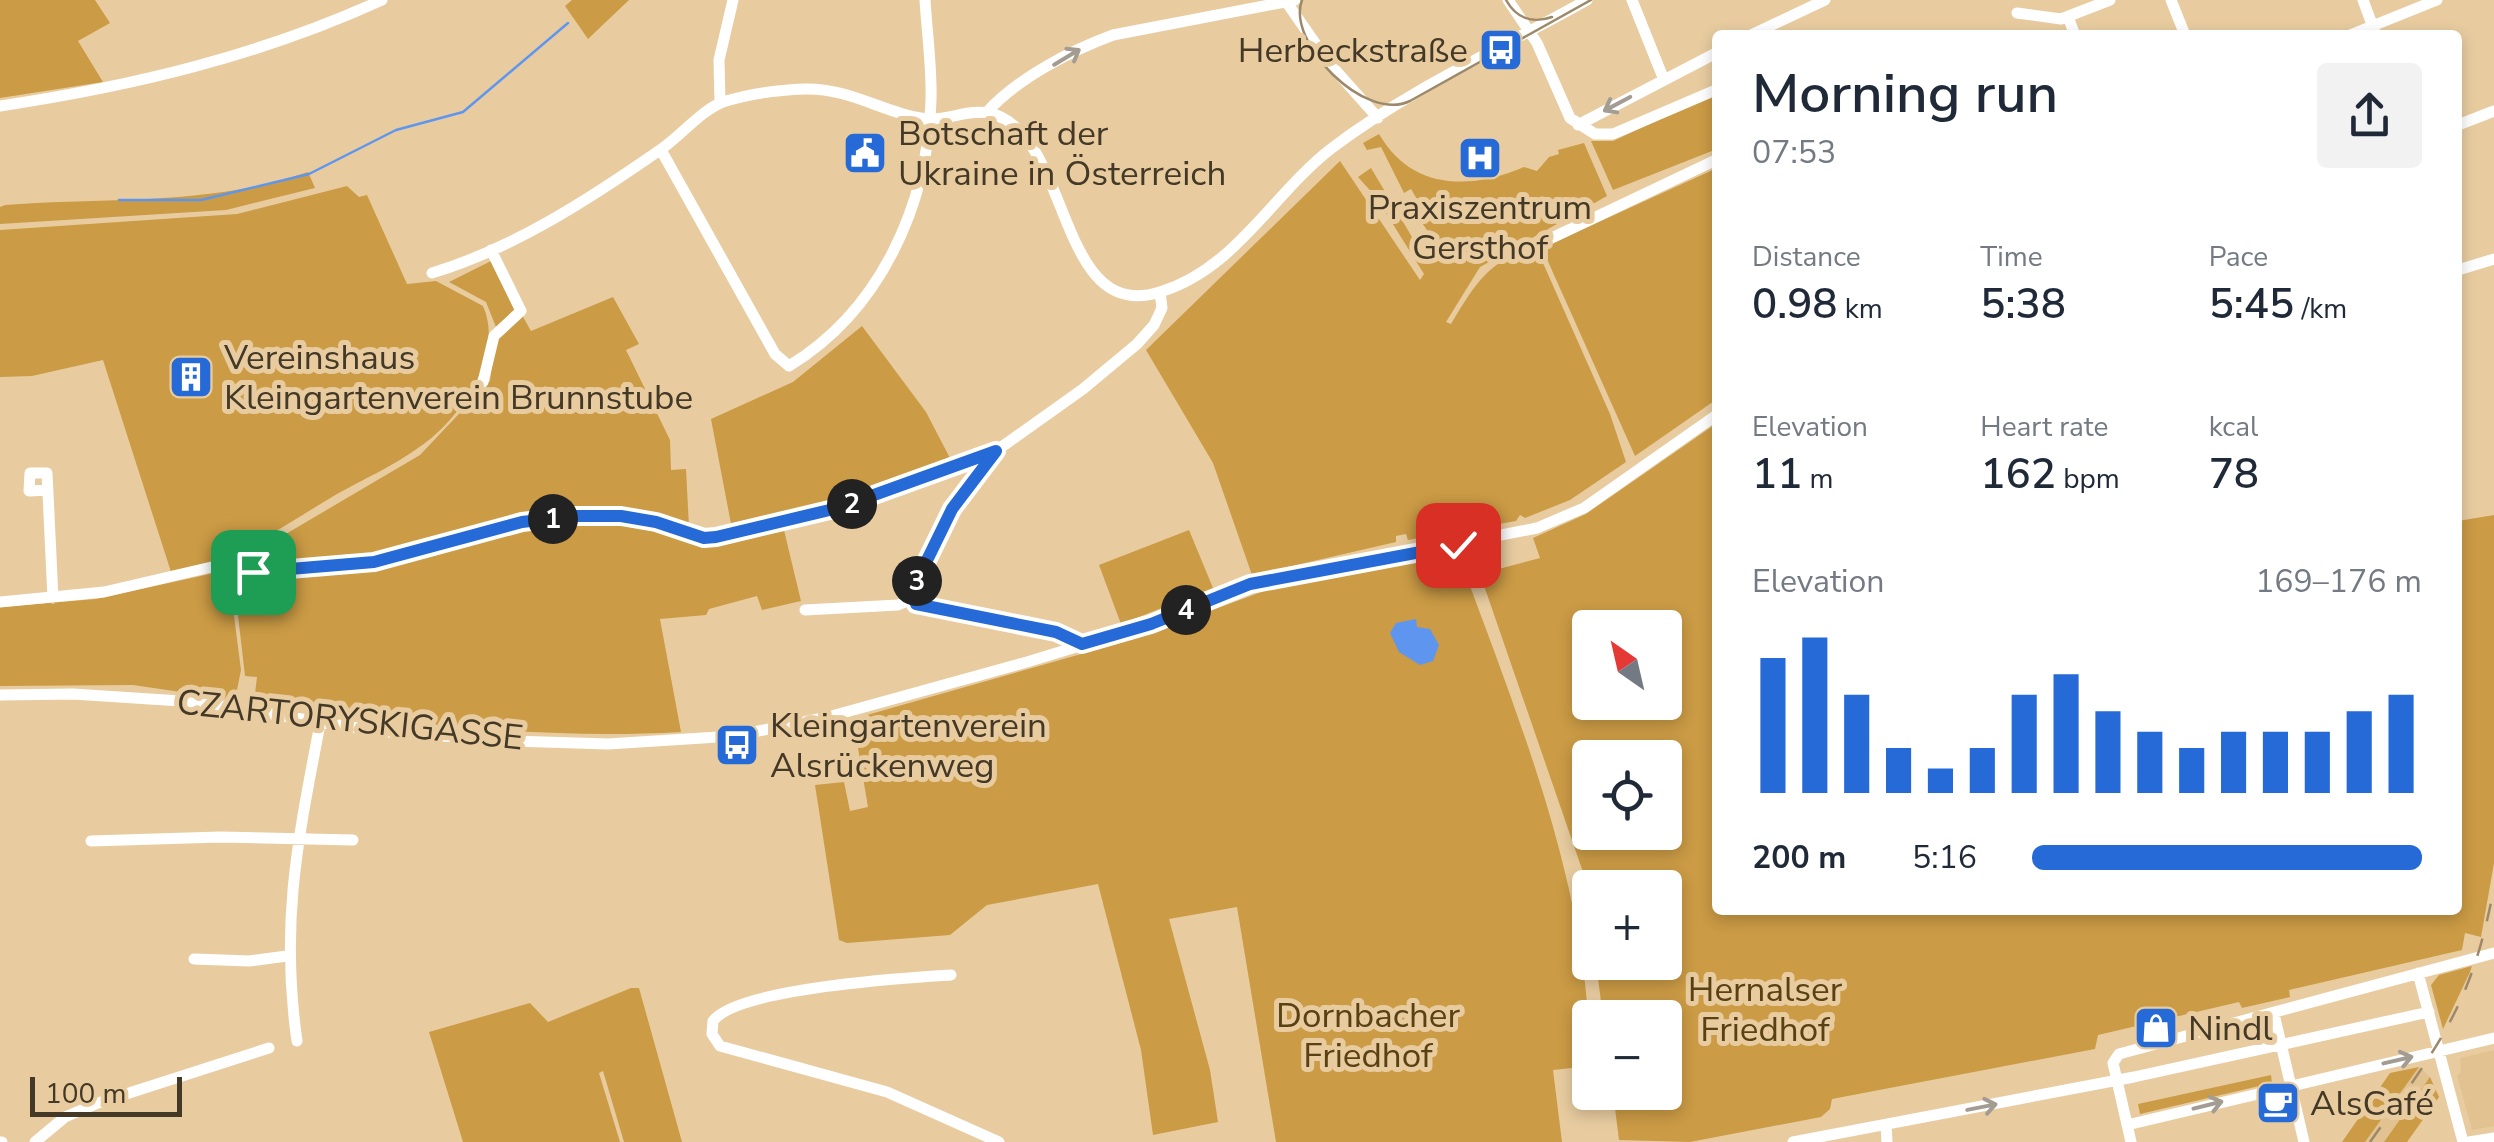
<!DOCTYPE html>
<meta charset="utf-8">
<style>
:root{--surface:#fff;--page:#f2f2f3;--text:#1f2937;--muted:#747a83;--accent:#256ad6}
body{margin:0;font-family:"Nunito Sans",sans-serif;background:var(--page);color:var(--text);height:100vh;display:flex;flex-direction:column;font-size:38px;white-space:nowrap}
*{box-sizing:border-box;margin:0}
p{font-size:32px;color:var(--muted)}
.icon{flex:none;width:55px;height:55px;fill:none;stroke:currentColor;stroke-width:2;stroke-linecap:round;stroke-linejoin:round}
.map{position:relative;flex:1;overflow:hidden}
.sheet{position:absolute;left:1712px;top:30px;width:750px;height:885px;display:flex;flex-direction:column;background:var(--surface);border-radius:10px;box-shadow:0 5px 15px #0003}
.sheet>*{flex:none}
.needle{width:65px;rotate:326deg}
.controls{position:absolute;left:1572px;top:610px;display:grid;gap:20px}
.controls a{display:grid;place-items:center;width:110px;height:110px;border-radius:10px;background:var(--surface);box-shadow:0 5px 15px #0003;font-size:50px}
.scale{position:absolute;left:30px;bottom:25px;width:152px;box-sizing:border-box;padding-left:10px;border:5px solid #443927;border-top:0;font-size:28px;line-height:35px;white-space:nowrap;color:#443927;-webkit-text-stroke:8px #e8cca0;paint-order:stroke}
.pin{position:absolute;display:grid;place-items:center;width:85px;height:85px;color:#fff;margin:-42px;border-radius:20px;box-shadow:0 5px 15px #0006}
.km{position:absolute;width:50px;height:50px;margin:-25px;border-radius:50%;background:#222;color:#fff;font-size:28px;line-height:50px;text-align:center}
.round{display:grid;place-items:center;flex:none;width:105px;height:105px;border-radius:10px;background:var(--page)}
.headline{display:flex;align-items:center;justify-content:space-between;height:170px;padding:0 40px}
h1{font-size:55px;font-weight:600;line-height:75px}
.stats{display:grid;grid-template-columns:repeat(3,1fr);gap:15px;height:170px;padding:10px 40px}
.stats div{display:grid;align-content:center}
.stats b{font-size:42px;font-weight:600}
.stats small{font-size:28px;font-weight:400}
.stats p{font-size:28px}
.chart{height:280px;padding:20px 40px}
.chart p{display:flex;justify-content:space-between}
.chart svg{width:100%;height:180px;margin-top:10px;stroke:var(--accent);stroke-width:6}
ul{padding:0 40px;list-style:none;font-size:32px}
li{display:grid;grid-template-columns:160px 120px 1fr;align-items:center;height:75px}
li i{height:25px;border-radius:12px;background:var(--accent)}
.map>svg:first-child{display:block}
.built{fill:#e1c290}
.green{fill:#cb9b45;fill-rule:evenodd}
.water{fill:#5e96ef}
.lines{fill:none;stroke-linecap:round;stroke-linejoin:round}
.stream{stroke:#5e96ef;stroke-width:2.5}
.minor{stroke:#fff;stroke-width:11}
.tram{stroke:#9d8969;stroke-width:2.5}
.rail{stroke:#9d8969;stroke-width:2.5;stroke-dasharray:18 18;stroke-linecap:butt}
.oneway{stroke:#a29c93}
.route-casing{stroke:#fff;stroke-width:20}
.route{stroke:#256ad6;stroke-width:12}
.labels{text-anchor:middle;dominant-baseline:central;stroke-width:10;stroke-linejoin:round;paint-order:stroke}
.poi-label{font-size:35px;fill:#443927;stroke:#e8cca0;text-anchor:start}
.street-label{font-size:35px;fill:#443927;stroke:#e8cca0}
.park-label{font-size:35px;fill:#5a4113;stroke:#e8cca0}
</style>
<div class="map">
<svg width="2494" height="1142" viewBox="0 0 2494 1142">
<rect width="100%" height="100%" fill="#e8cca0"/>
<path class="built" d="M2494 1050V1126L2472 1130 2457 1075 2461 1073 2460 1058Z
M2419 1067 2430 1077 2384 1142H2365Z"/>
<path class="green" d="M0 0H95L110 23 78 41 103 82 0 98Z
M572 0H629L588 39 565 6Z
M1717 93V149L1613 190 1591 141H1613Z
M1379 134C1411 189 1468 191 1524 167L1537 171 1549 157 1559 154 1558 150 1584 143 1607 196 1480 267 1446 322 1451 324C1471 291 1494 248 1539 254L1610 414 1626 462 1570 500 1525 518 1520 515 1516 521 1408 540 1406 534 1396 536V542L1252 575 1213 463 1146 350 1340 161 1420 280 1424 274 1376 197 1358 177 1371 168 1415 242 1429 233 1411 207 1418 201 1411 189 1404 193 1381 147 1367 150 1363 143Z
M1717 168V399L1635 456 1542 248Z
M308 172 315 188 226 210 0 224V207L5 205C108 197 209 206 308 172Z
M347 186 359 197 367 195 407 284 436 281 483 306C505 355 460 420 418 448 393 466 364 479 337 494 283 526 235 561 172 575L103 360 32 376 0 377V230L237 214Z
M493 260 516 308 496 327 486 302 449 282Z
M613 297 639 344 626 350 670 440 671 470 686 469 689 527C551 479 439 552 306 563 287 565 262 570 246 563L245 558 420 455 490 381 495 338 522 315 531 331Z
M862 326 926 412 951 460 813 512 732 529 711 419 793 382Z
M1717 423 1718 910H2458V521L2494 515V863L2481 937 2465 933 2462 950 2289 990 2290 997 2242 1008 2239 1002 2098 1035 2095 1049 1832 1099 1830 1109 1821 1117 1690 1142 1619 1140 1613 1093 1665 1092V1018L1603 1017 1596 963 1665 962V888H1590V915L1584 875 1480 574 1540 558 1533 538 1586 514ZM1590 628H1665V702H1590ZM1590 758H1665V832H1590Z
M610 521 653 526 702 543 783 526 801 601 762 610 757 596 709 609 706 615 660 619 681 732C539 740 395 723 254 702L257 677 245 676 234 581 339 574 394 563 524 526Z
M1189 530 1213 588 1121 624 1099 565Z
M1458 553C1518 719 1590 886 1590 1066L1553 1070 1562 1142H1276L1237 907 1169 919 1210 1070 1218 1122 1153 1135 1141 1050 1098 884 987 905 950 935 847 943 839 940 815 785 844 782 850 811 868 807 853 719 1134 639 1275 587Z
M228 570 241 670 235 700 133 685 0 686V607L96 599Z
M2472 966 2470 972 2443 1029 2431 985 2439 975Z
M631 988H639L682 1142H624L603 1071 599 1073 620 1142H463L429 1032 530 1003 548 1022Z
M2419 1067 2365 1142H2342L2390 1073Z
M2271 1075 2272 1083 2140 1114 2138 1104Z
M2430 1077 2439 1097 2407 1142H2384Z"/>
<path class="water" d="M1416 619 1417 627 1430 629 1439 645 1433 661 1420 665 1399 652 1390 633 1396 623Z"/>
<g class="lines">
<path class="stream" d="M119 200H201L309 174 396 130 463 112 568 23"/>
<path class="minor" d="M1285 0 1329 63 1378 118
M1508 0 1537 43 1570 118 1595 134H1613L1718 89
M1632 0 1664 80
M2171 0 2185 35
M2363 0 2376 35
M2017 13 2061 19 2110 0
M2068 17 2075 35
M1751 35 1825 0
M2350 35 2437 0
M720 103 719 60 733 0
M0 106C133 86 259 56 382 0
M987 112C1018 78 1070 51 1113 35L1295 0
M1578 125 1718 52
M2458 125 2494 111
M661 150 775 354 789 366C880 311 928 205 931 100 932 67 927 33 925 0
M1539 244 1718 159
M2458 270 2494 259
M432 273C512 249 588 200 657 152 678 139 701 110 723 102 748 94 779 90 805 89 852 88 886 115 929 119 948 120 970 109 989 113 1073 132 1055 325 1160 292 1236 269 1273 193 1332 148 1410 89 1502 48 1587 0
M483 382 494 336 521 311 491 250
M48 490 29 491 30 473H47L53 598
M912 599 919 605 1056 631 1082 644
M912 599 951 509 995 452
M0 602 104 592 233 562 253 572 374 562 522 521 573 516H621L716 537 838 509 996 451 1083 389 1137 344 1154 325 1162 308 1160 292
M805 610 898 605 912 599
M0 695 73 694 196 702 376 731 511 741 608 744 734 736 828 717 1027 662 1151 624 1250 584 1537 528 1584 508 1718 414
M91 841 220 837 353 840
M194 959 249 961 287 956
M2418 973 2463 1142
M951 975C906 978 738 988 713 1021L712 1034 720 1046 887 1092 999 1142
M2274 1014 2304 1142
M297 1041C280 922 298 839 320 724
M1886 1125 1887 1142
M2127 1125 2494 1038
M0 1142H2
M35 1142 65 1117 98 1103 269 1048
M1793 1142 2134 1077 2429 1012
M2131 1142 2113 1063 2119 1054 2494 953
M2469 1142 2494 1138"/>
<path class="tram" d="M1302 0C1286 42 1364 123 1410 101L1591 0
M1506 0C1516 18 1532 24 1552 17"/>
<path class="rail" d="M2370 1142C2438 1046 2472 1006 2494 887"/>
</g>
<defs><path id="oneway-shaft" d="M-6 0H5M1.5-3L5.5 0L1.5 3" fill="none" stroke-width="1.6" stroke-linecap="round" stroke-linejoin="round" transform="scale(2.5)"/></defs>
<g class="oneway">
<use href="#oneway-shaft" transform="translate(1067 57) rotate(-31)"/>
<use href="#oneway-shaft" transform="translate(1617 104) rotate(152)"/>
<use href="#oneway-shaft" transform="translate(2398 1060) rotate(-13)"/>
<use href="#oneway-shaft" transform="translate(2208 1105) rotate(-14)"/>
<use href="#oneway-shaft" transform="translate(1982 1107) rotate(-11)"/>
</g>
<g class="lines">
<defs>
<path id="route" d="M253 572 374 562 522 522 572 516H621L656 522 704 538 716 537 838 508 996 451 952 509 912 591 916 604 1056 632 1082 644 1151 624 1250 584 1458 545"/>
</defs>
<use href="#route" class="route-casing"/>
<use href="#route" class="route"/>
</g>
<defs>
<symbol id="bus-square" viewBox="-11 -11 22 22"><rect x="-9" y="-9" width="18" height="18" rx="4" fill="#256ad6" stroke="#e8cca0"/><path d="M-5-6H5V4H4V6H2V4H-2V6H-4V4H-5ZM-3.5-4V0h7V-4ZM-3.5 1.2v1.5H-2V1.2ZM2 1.2v1.5H3.5V1.2Z" fill="#fff"/></symbol>
<symbol id="civic-square" viewBox="-11 -11 22 22"><rect x="-9" y="-9" width="18" height="18" rx="4" fill="#256ad6" stroke="#e8cca0"/><path d="M-.6-6.5H3V-4.5H.6V-3L4-1V1h2V6H-6V1h2V-1L-.6-3ZM-1.2 2.5V6h2.4V2.5Z" fill="#fff"/></symbol>
<symbol id="hospital-square" viewBox="-11 -11 22 22"><rect x="-9" y="-9" width="18" height="18" rx="4" fill="#256ad6" stroke="#e8cca0"/><path d="M-5-5h3v3.5h4V-5h3V5h-3V1.5h-4V5h-3Z" fill="#fff"/></symbol>
<symbol id="building-square" viewBox="-11 -11 22 22"><rect x="-9" y="-9" width="18" height="18" rx="4" fill="#256ad6" stroke="#e8cca0"/><path d="M-4-6H4V6H1V3H-1V6H-4ZM-2.5-4.3h1.7v1.8h-1.7ZM.8-4.3h1.7v1.8H.8ZM-2.5-1h1.7V.8h-1.7ZM.8-1h1.7V.8H.8Z" fill="#fff"/></symbol>
<symbol id="shop-square" viewBox="-11 -11 22 22"><rect x="-9" y="-9" width="18" height="18" rx="4" fill="#256ad6" stroke="#e8cca0"/><path d="M-5-2.5h2.3a2.7 3.5 0 0 1 5.4 0H5L5.5 6h-11ZM-1.5-2.5h3a1.5 2.3 0 0 0-3 0Z" fill="#fff"/></symbol>
<symbol id="cafe-square" viewBox="-11 -11 22 22"><rect x="-9" y="-9" width="18" height="18" rx="4" fill="#256ad6" stroke="#e8cca0"/><path d="M-5.5-4.5H6V0H3Q3 3.5 0 3.5H-2.5Q-5.5 3.5-5.5 0ZM3-3.2v2h1.7v-2ZM-6 4.5H4V6H-6Z" fill="#fff"/></symbol>
</defs>
<g fill-rule="evenodd">
<use href="#bus-square" x="1476" y="25" width="50" height="50"/>
<use href="#civic-square" x="840" y="128" width="50" height="50"/>
<use href="#hospital-square" x="1455" y="133" width="50" height="50"/>
<use href="#building-square" x="166" y="352" width="50" height="50"/>
<use href="#bus-square" x="712" y="720" width="50" height="50"/>
<use href="#shop-square" x="2131" y="1003" width="50" height="50"/>
<use href="#cafe-square" x="2253" y="1078" width="50" height="50"/>
</g>
<g class="labels">
<g class="poi-label">
<text x="1468" y="50" text-anchor="end">Herbeckstraße</text>
<text x="898" y="133">Botschaft der<tspan x="898" dy="40">Ukraine in Österreich</tspan></text>
<text x="1480" y="207" text-anchor="middle">Praxiszentrum<tspan x="1480" dy="40">Gersthof</tspan></text>
<text x="224" y="357">Vereinshaus<tspan x="224" dy="40">Kleingartenverein Brunnstube</tspan></text>
<text x="770" y="725">Kleingartenverein<tspan x="770" dy="40">Alsrückenweg</tspan></text>
<text x="2188" y="1028">Nindl</text>
<text x="2310" y="1103">AlsCafé</text>
</g>
<g class="street-label">
<text transform="translate(350 720) rotate(6)">CZARTORYSKIGASSE</text>
</g>
<g class="park-label">
<text x="1765" y="989">Hernalser<tspan x="1765" dy="40">Friedhof</tspan></text>
<text x="1368" y="1015">Dornbacher<tspan x="1368" dy="40">Friedhof</tspan></text>
</g>
</g>
</svg>
<div class="controls">
<a><svg class="needle" viewBox="-14 -14 28 28"><path d="M0-13l5 13h-10z" fill="#e53935"/><path d="M0 13l5-13h-10z" fill="#747a83"/></svg></a>
<a><svg class="icon" aria-label="locate" viewBox="0 0 24 24"><circle cx="12" cy="12" r="6"/><path d="M12 2v4M12 18v4M2 12h4M18 12h4"/></svg></a>
<a>+</a>
<a>−</a>
</div>
<div class="scale">100 m</div>
<div class="pin" style="left:253px;top:572px;background:#1e9e55"><svg class="icon" aria-label="arrive" viewBox="0 0 24 24"><path d="M6 21V4h12l-3 4 3 4H6"/></svg></div>
<div class="pin" style="left:1458px;top:545px;background:#d93025"><svg class="icon" aria-label="check" viewBox="0 0 24 24"><path d="M5 12l5 5 9-10"/></svg></div>
<b class="km" style="left:553px;top:519px">1</b>
<b class="km" style="left:852px;top:504px">2</b>
<b class="km" style="left:917px;top:581px">3</b>
<b class="km" style="left:1186px;top:610px">4</b>
<section class="sheet">
<div class="headline"><div><h1>Morning run</h1><p>07:53</p></div><a class="round"><svg class="icon" aria-label="share" viewBox="0 0 24 24"><path d="M12 15V3M7 8l5-5 5 5M5 13v7h14v-7"/></svg></a></div>
<div class="stats">
<div><p>Distance</p><b>0.98<small> km</small></b></div>
<div><p>Time</p><b>5:38</b></div>
<div><p>Pace</p><b>5:45<small> /km</small></b></div>
</div>
<div class="stats">
<div><p>Elevation</p><b>11<small> m</small></b></div>
<div><p>Heart rate</p><b>162<small> bpm</small></b></div>
<div><p>kcal</p><b>78</b></div>
</div>
<div class="chart"><p><span>Elevation</span>169–176 m</p>
<svg viewBox="0 0 160 44" preserveAspectRatio="none"><path d="M5 44V11M15 44V6M25 44V20M35 44V33M45 44V38M55 44V33M65 44V20M75 44V15M85 44V24M95 44V29M105 44V33M115 44V29M125 44V29M135 44V29M145 44V24M155 44V20"/></svg>
</div>
<ul>
<li><b>200 m</b>5:16<i style="width:100%"></i></li>
</ul>
</section>
</div>
